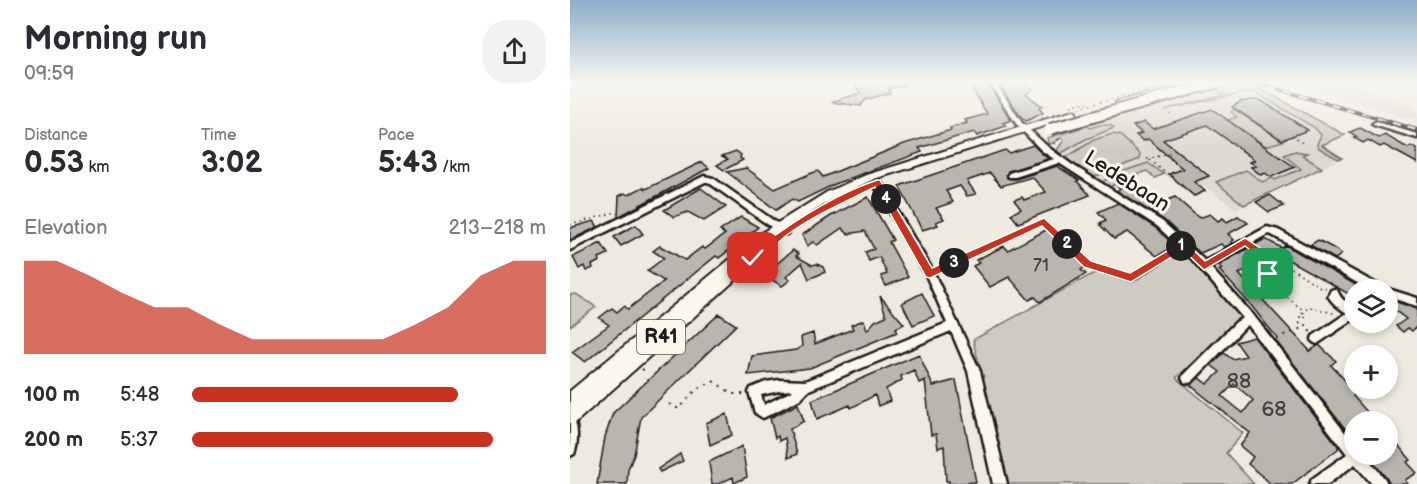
<!DOCTYPE html>
<meta charset="utf-8">
<style>
:root{--surface:#fff;--page:#f2f2f3;--text:#2b2b33;--muted:#7c7c81;--accent:#c8321e}
body{margin:0;font-family:"Balsamiq Sans",sans-serif;background:var(--page);color:var(--text);height:100vh;display:flex;flex-direction:column;font-size:22px;white-space:nowrap}
*{box-sizing:border-box;margin:0}
p{font-size:20px;color:var(--muted)}
.icon{flex:none;width:33px;height:33px;fill:none;stroke:currentColor;stroke-width:2;stroke-linecap:round;stroke-linejoin:round}
.map{position:relative;flex:1;overflow:hidden}
.drawer{display:flex;flex-direction:column;background:var(--surface);width:570px}
.drawer>*{flex:none}
.buttons{position:absolute;left:774px;top:279px;display:grid;gap:12px}
.buttons a{display:grid;place-items:center;width:54px;height:54px;border-radius:50%;background:var(--surface);box-shadow:0 3px 9px #0003;font-size:30px}
.pin{position:absolute;display:grid;place-items:center;width:51px;height:51px;color:#fff;margin:-26px;border-radius:12px;box-shadow:0 3px 9px #0006}
.km{position:absolute;width:30px;height:30px;margin:-15px;border-radius:50%;background:#222;color:#fff;font-size:16px;line-height:30px;text-align:center}
.round{display:grid;place-items:center;flex:none;width:63px;height:63px;border-radius:24px;background:var(--page)}
.overview{display:flex;align-items:center;justify-content:space-between;height:102px;padding:0 24px}
h1{font-size:33px;font-weight:600;line-height:45px}
.metrics{display:grid;grid-template-columns:repeat(3,1fr);gap:9px;height:102px;padding:6px 24px}
.metrics div{display:grid;align-content:center}
.metrics b{font-size:30px;font-weight:600}
.metrics small{font-size:16px;font-weight:400}
.metrics p{font-size:16px}
.chart{height:168px;padding:12px 24px}
.chart p{display:flex;justify-content:space-between}
.chart svg{width:100%;height:108px;margin-top:6px;fill:var(--accent);opacity:.7}
ul{padding:0 24px;list-style:none;font-size:20px}
li{display:grid;grid-template-columns:96px 72px 1fr;align-items:center;height:45px}
li i{height:15px;border-radius:8px;background:var(--accent)}
main{display:flex;flex:1;min-height:0}
.map>svg:first-child{display:block}
.built{fill:#dedad1}
.green{fill:#ceccc2;stroke:#75746f;stroke-width:1.5}
.building{fill:#b9b6af;stroke:#1c1c1c;stroke-width:1.5;fill-rule:evenodd}
.lines{fill:none;stroke-linecap:round;stroke-linejoin:round}
.minor-casing{stroke:#1c1c1c;stroke-width:5}
.major-casing{stroke:#1c1c1c;stroke-width:4}
.path-far1{stroke:#1c1c1c;stroke-width:1.5;stroke-dasharray:1.5 4;stroke-linecap:butt}
.path{stroke:#1c1c1c;stroke-width:2;stroke-dasharray:2 6;stroke-linecap:butt}
.minor{fill:#fbf7ec;fill-rule:evenodd}
.major{fill:#fbf7ec;fill-rule:evenodd}
.rail-casing{stroke:#1c1c1c;stroke-width:4}
.rail{stroke:#fbf7ec;stroke-width:2;stroke-dasharray:8;stroke-linecap:butt}
.major-bridge-casing{stroke:#1c1c1c;stroke-width:14;stroke-linecap:butt}
.path-bridge{stroke:#1c1c1c;stroke-width:1.5;stroke-dasharray:1.5 4;stroke-linecap:butt}
.major-bridge{stroke:#fbf7ec;stroke-width:10}
.route{fill:#c8321e;stroke:#fff;stroke-width:1.5}
.labels{text-anchor:middle;dominant-baseline:central;stroke-width:6;stroke-linejoin:round;paint-order:stroke}
.number-label{font-size:18px;fill:#434241}
.shield{fill:#fbf7ec;stroke:#5f5e5a;stroke-width:1.5}
.shield-label{font-size:20px;font-weight:bold;fill:#1c1c1c}
.street-label{font-size:21px;fill:#1c1c1c;stroke:#fbf7ec}
.near-number-label{font-size:21px;fill:#434241}
</style>
<main>
<section class="drawer">
<div class="overview"><div><h1>Morning run</h1><p>09:59</p></div><a class="round"><svg class="icon" aria-label="share" viewBox="0 0 24 24"><path d="M12 15V3M7 8l5-5 5 5M5 13v7h14v-7"/></svg></a></div>
<div class="metrics">
<div><p>Distance</p><b>0.53<small> km</small></b></div>
<div><p>Time</p><b>3:02</b></div>
<div><p>Pace</p><b>5:43<small> /km</small></b></div>
</div>
<div class="chart"><p><span>Elevation</span>213–218 m</p>
<svg viewBox="0 0 160 44" preserveAspectRatio="none"><path d="M0 44V6L10 6L20 12L30 19L40 25L50 25L60 32L70 38L80 38L90 38L100 38L110 38L120 32L130 25L140 12L150 6L160 6V44z"/></svg>
</div>
<ul>
<li><b>100 m</b>5:48<i style="width:75%"></i></li>
<li><b>200 m</b>5:37<i style="width:85%"></i></li>
</ul>
</section>
<div class="map">
<svg width="847" height="484" viewBox="0 0 847 484">
<rect width="100%" height="100%" fill="#eeeadf"/>
<filter id="ink" filterUnits="userSpaceOnUse"><feTurbulence type="fractalNoise" baseFrequency=".0167" numOctaves="2"/><feDisplacementMap in="SourceGraphic" scale="12" xChannelSelector="R" yChannelSelector="G"/><feConvolveMatrix kernelMatrix="1 2 1 2 8 2 1 2 1" color-interpolation-filters="sRGB"/></filter>
<g filter="url(#ink)">
<path class="built" d="M714 82H781L847 110V120Z
M688 87 775 135 752 145 772 158 666 209 634 186 618 193 594 174 585 178 577 171 552 180 540 187 495 158 487 150 523 131 518 126 538 118 645 88 655 95Z"/>
<path class="green" d="M667 82 690 86 689 88 775 135 752 145 772 158 768 159 749 148 747 144 751 135 745 128 683 91 597 109 654 95 645 88Z
M664 109 713 141 696 146 657 120 667 117 661 112Z
M530 125H540L544 128 516 139 490 154 487 150 494 140 491 138 479 145 477 138 518 126 520 128Z
M542 134 551 136 570 154V159L524 177 495 158 524 140Z
M725 151 737 153 732 155 752 168 674 205 646 182 676 170 692 182 702 178 705 180 731 169 714 155Z
M578 163 594 174 585 178 577 171 552 180 540 187 532 182 545 174Z
M612 250 671 317 606 378 673 433 656 453 684 484H439L403 340 526 272 563 282Z
M6 294 26 307 0 326V295Z"/>
<path class="building" d="M297 82H315L321 88 325 86 326 82H336V85L319 89 320 93 295 100 291 106 261 102 290 93 285 85Z
M398 82H417L441 120 433 123 436 126 407 136 404 132 349 148 352 152 267 183 228 202 222 199 206 210 157 172 176 168 205 189 242 173 248 171 253 177 334 144 381 130 380 128 397 123 395 120 417 114Z
M428 82H452L463 89 456 94 472 106 469 108 473 113 456 121 451 117Z
M682 100H690L738 130 712 140 662 107 670 102Z
M642 109 704 153 725 167 701 177 695 173 691 175 681 167 686 166 680 162 685 160 637 125 593 140 639 176 624 182 635 191 624 196 599 174 613 169 578 139 573 141 566 135 572 133 563 126 574 122 583 129Z
M790 128 809 138 815 135 838 148 841 146 847 149V163L814 145 810 147 798 140 793 143 784 138 787 137 780 132Z
M463 145 478 159 438 171 437 178 446 179 487 166 509 180 507 181 520 195 448 223 441 214 451 209 444 200 452 197 454 200 476 192 462 177 431 186 420 173 397 181 406 194 397 196 390 186 376 191 383 202 366 208 374 219 366 222 368 225 352 230 329 186 435 150 439 153Z
M166 151 171 155 170 158 173 160 154 170 147 165 158 159 152 156Z
M132 162 139 168 48 217 49 196 55 193 58 195 73 187 76 189Z
M554 178 596 201 605 197 629 218 640 214 648 221 653 218 657 222 668 216 678 223 658 234 664 240 661 242 663 243 655 247 651 244 630 253 594 220 547 191 550 188 544 184Z
M131 188 156 207 134 221 118 212 104 217 94 210Z
M700 195 714 206 699 212 686 202Z
M298 197 323 240 319 242 338 277 316 286 311 276 317 274 309 257 299 261 295 252 304 249 295 231 278 234 272 228 247 245 243 242 237 246 232 235 261 216Z
M548 203 586 228 605 246 587 256 557 232 544 239 530 225 532 224 530 223 536 220 528 212Z
M171 217 188 227 149 258 146 256 15 362 2 352 39 325 29 318 42 308 47 312 54 306 58 309 94 281 77 271 94 258 83 251 90 246 115 260 132 247 135 249 155 234 150 231Z
M24 221 28 227 0 240V230L3 227Z
M66 225 73 234 51 246 44 237Z
M478 229 516 266 511 270 516 274 470 302 465 297 459 300 439 277 420 287 403 266 409 263 406 260 434 246 438 250Z
M695 239 712 248 669 274 740 351 749 345 766 361 761 365 782 388H795L783 396 806 422H784V440L705 340 708 339 680 304 649 270 652 269 649 266 654 262Z
M748 240 763 248 772 254 765 259 740 245Z
M31 243 38 254 29 258 30 261 22 265 23 268 16 271 14 266 9 269 3 257Z
M715 245 795 290H784V297L708 254Z
M223 250 229 254 226 256 242 265 247 264 253 267 255 272 239 279 232 263 216 277 220 280 212 286 194 275Z
M352 293 364 316 343 325 332 303Z
M310 296 334 324 326 328 327 332 240 368 178 375 182 356 226 350 232 346 231 337 243 333 245 344 283 329 281 325 294 320 297 330 305 321 316 316Z
M818 299 847 309V326L842 331 838 328 833 332 826 326 836 319 823 309 818 312Z
M149 314 166 325 71 417 64 455 58 469 57 484H27L35 437 43 413Z
M684 337 768 446V449L722 484H701L678 464 683 457 670 446 680 433 620 385 629 378 637 384 650 372 641 365 654 353 662 359 676 356 666 342ZM664 384 683 400 673 413 652 396Z
M349 354 363 386 386 380 406 482 379 484V481H376L374 446 368 448 366 434 361 435 355 380 349 383 344 370 331 376 332 380 316 389 320 401 308 406 305 395 281 408 280 405 247 419 242 400Z
M228 404 234 421 220 429 227 454 218 458 215 438 209 441 208 436 205 438 200 418Z
M157 414 162 435 140 445 136 423Z
M818 434 841 460 837 462 847 473 835 480 838 484H820L797 454H818Z
M172 446 177 477 164 483 163 477 148 484H142L139 462Z
M110 454 113 461 90 472 88 469Z"/>
<g class="lines">
<defs>
<path id="minor" d="M317 82H323L324 84 321 86Z
M419 82H425L452 123 478 147 501 164 593 222 635 261 697 227 708 230 812 287 814 290H800L702 235 698 234 640 267 684 316 784 444V454H794L815 479 817 484H802L785 464 758 484H740L742 479 777 454 678 325 674 328 622 382 618 383 614 382 612 378 614 374 666 322 673 318 621 258 587 226 489 163 445 177H439L438 175 439 173 484 159 472 151 447 125Z
M806 122 847 134V138L804 125 802 124Z
M134 176 143 178 217 230 218 232 217 234H211L138 182H135L0 250V243Z
M307 180 310 181 363 271 410 371 437 484H423L398 371 381 331 239 390 230 399 197 416 193 418 185 413 179 392 181 388 196 382 209 380 235 381 377 323 356 275 303 183ZM223 390 222 391 194 405 191 395 209 391Z
M764 289 767 290C771 300 775 301 784 307V319L747 344 743 342 742 339 743 336 777 313C769 308 763 304 758 296L761 290Z
M818 289 847 298V306L818 297V290H816Z
M0 417 4 419C8 428 8 445 4 454L0 456Z"/>
<path id="major" d="M618 82H633L550 105 546 102Z
M503 111 506 112V116L304 179 265 198 201 238 170 265 175 269 173 273 6 422 0 424V391L193 232 257 192 296 175Z"/>
</defs>
<use href="#minor" class="minor-casing"/>
<use href="#major" class="major-casing"/>
<path class="path-far1" d="M501 106 516 102 521 106
M595 110 600 114
M722 135 734 144
M484 144 491 137
M596 155 615 172
M577 159 602 153
M580 160 597 174 611 169
M0 225 46 212 47 214
M684 248 704 263 712 262 750 287 757 288
M698 259 702 267 698 274 699 283 733 310 735 318
M369 269 474 222 517 264 561 278 605 250
M730 318 731 313 740 307 767 314"/>
<path class="path" d="M735 316 736 328 741 332
M706 338 732 328 729 321 730 316
M72 369 77 372
M99 404 109 409 126 390 143 381 163 394H175"/>
<use href="#minor" class="minor"/>
<use href="#major" class="major"/>
<defs>
<path id="rail" d="M684 82 847 130"/>
</defs>
<use href="#rail" class="rail-casing"/>
<use href="#rail" class="rail"/>
<defs>
<path id="major-bridge" d="M480 129 648 82"/>
</defs>
<use href="#major-bridge" class="major-bridge-casing"/>
<path class="path-bridge" d="M472 118 605 82"/>
<use href="#major-bridge" class="major-bridge"/>
</g>
</g>
<linearGradient id="sky" x2="0" y2="1"><stop stop-color="#8dadca"/><stop offset="0.55" stop-color="#f7f6f1"/><stop offset="1" stop-color="#f7f6f1" stop-opacity="0"/></linearGradient>
<rect width="847" height="150" fill="url(#sky)"/>
<path class="route" d="M307 180H310L362 268 474 218 521 261 560 273 614 241 635 261 675 238 702 256 707 267 701 277H694L692 274 697 267 694 261 675 246 634 270 613 250 561 282 514 267 472 226 360 278 356 277 305 187C275 202 244 215 217 235 207 242 191 263 179 260V255C217 225 260 196 307 180Z"/>
<g class="labels">
<g class="number-label">
<text x="471" y="265">71</text>
</g>
<rect class="shield" x="67" y="320" width="48" height="34" rx="4.5"/>
<g class="shield-label">
<text x="91" y="337">R41</text>
</g>
<g class="street-label">
<text transform="translate(557 181) rotate(32)">Ledebaan</text>
</g>
<g class="near-number-label">
<text x="669" y="381">88</text>
<text x="704" y="409">68</text>
</g>
</g>
</svg>
<div class="buttons">
<a><svg class="icon" aria-label="layers" viewBox="0 0 24 24"><path d="M12 4l9 5-9 5-9-5zM3 14l9 5 9-5"/></svg></a>
<a>+</a>
<a>−</a>
</div>
<div class="pin" style="left:698px;top:274px;background:#1e9e55"><svg class="icon" aria-label="arrive" viewBox="0 0 24 24"><path d="M6 21V4h12l-3 4 3 4H6"/></svg></div>
<div class="pin" style="left:183px;top:258px;background:#d93025"><svg class="icon" aria-label="check" viewBox="0 0 24 24"><path d="M5 12l5 5 9-10"/></svg></div>
<b class="km" style="left:611px;top:246px">1</b>
<b class="km" style="left:497px;top:244px">2</b>
<b class="km" style="left:384px;top:263px">3</b>
<b class="km" style="left:316px;top:199px">4</b>
</div>
</main>
